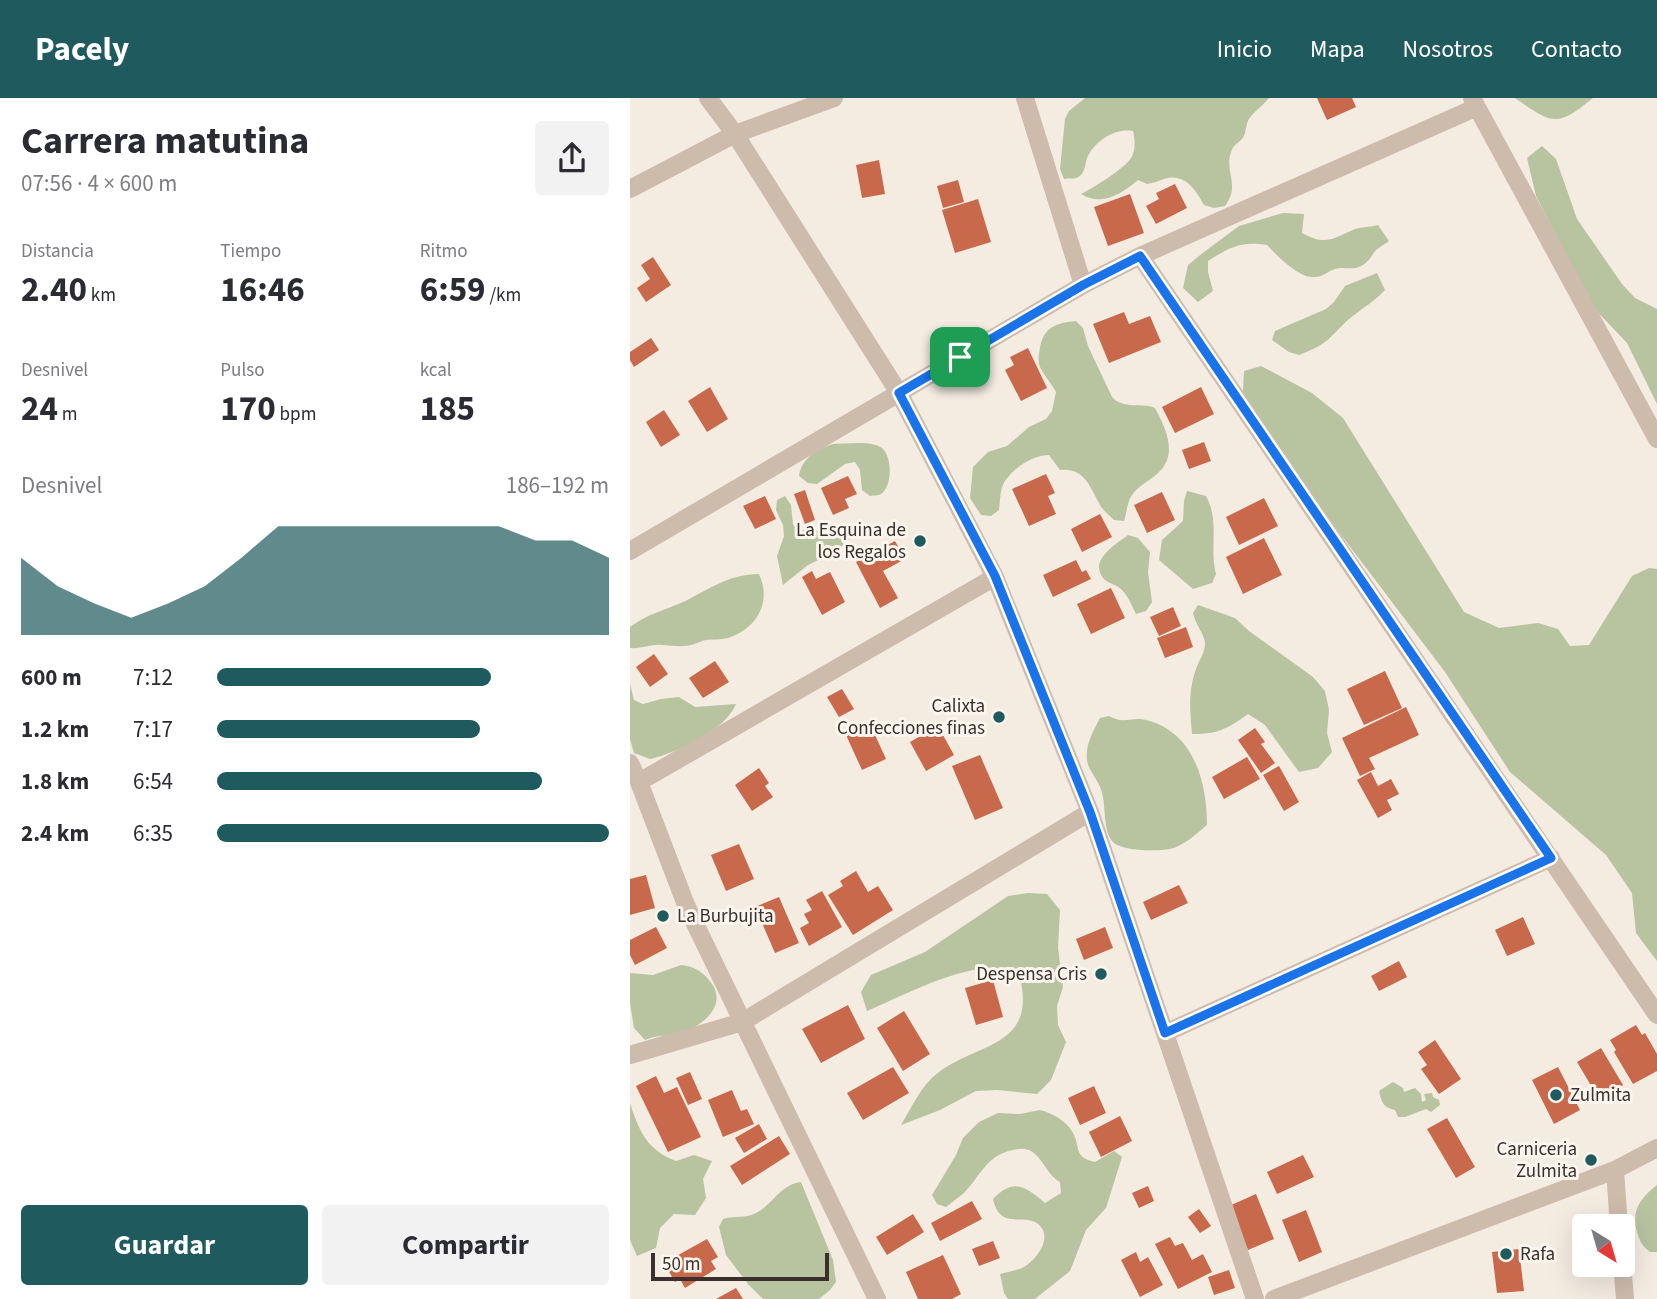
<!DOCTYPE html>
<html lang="es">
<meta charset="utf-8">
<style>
:root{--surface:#fff;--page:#f2f2f3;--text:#2b2b33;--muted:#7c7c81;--accent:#1f5a5e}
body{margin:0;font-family:"Source Sans 3",sans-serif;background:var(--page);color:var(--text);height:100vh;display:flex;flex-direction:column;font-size:26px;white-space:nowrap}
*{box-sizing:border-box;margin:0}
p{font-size:23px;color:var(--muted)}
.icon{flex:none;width:38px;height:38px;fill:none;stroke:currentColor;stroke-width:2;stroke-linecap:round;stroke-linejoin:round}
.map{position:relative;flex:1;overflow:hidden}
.sheet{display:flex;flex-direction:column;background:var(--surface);width:630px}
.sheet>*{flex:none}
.needle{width:46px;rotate:143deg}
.controls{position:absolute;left:942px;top:1116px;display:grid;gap:14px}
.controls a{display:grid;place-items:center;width:63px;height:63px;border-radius:7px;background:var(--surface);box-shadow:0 7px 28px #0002;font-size:35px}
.scale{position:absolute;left:21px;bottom:18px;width:178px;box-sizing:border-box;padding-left:7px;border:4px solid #3b302b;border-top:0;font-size:19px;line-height:24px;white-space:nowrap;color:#3b302b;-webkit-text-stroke:5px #fbf5ee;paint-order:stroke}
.pin{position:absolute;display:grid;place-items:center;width:60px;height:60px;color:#fff;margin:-30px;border-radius:14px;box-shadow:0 4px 10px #0006}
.round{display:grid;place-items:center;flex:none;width:74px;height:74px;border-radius:7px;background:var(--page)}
.head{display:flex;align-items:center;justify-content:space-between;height:119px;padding:0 21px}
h1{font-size:38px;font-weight:700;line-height:52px}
.figures{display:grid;grid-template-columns:repeat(3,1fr);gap:10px;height:119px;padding:7px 21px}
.figures div{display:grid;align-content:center}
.figures b{font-size:35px;font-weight:700}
.figures small{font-size:19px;font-weight:400}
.figures p{font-size:19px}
.chart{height:196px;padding:14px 21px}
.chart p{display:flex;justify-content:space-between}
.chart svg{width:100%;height:126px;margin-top:7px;fill:var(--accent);opacity:.7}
.action{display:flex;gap:14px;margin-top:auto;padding:14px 21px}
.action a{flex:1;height:80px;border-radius:7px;background:var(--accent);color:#fff;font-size:28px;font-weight:700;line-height:80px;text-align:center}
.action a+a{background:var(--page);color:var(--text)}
ul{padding:0 21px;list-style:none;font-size:23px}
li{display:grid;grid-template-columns:112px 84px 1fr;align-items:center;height:52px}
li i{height:18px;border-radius:9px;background:var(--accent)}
header{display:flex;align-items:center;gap:42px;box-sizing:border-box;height:98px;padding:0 35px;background:var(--accent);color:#fff}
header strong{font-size:33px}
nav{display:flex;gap:38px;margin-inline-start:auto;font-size:24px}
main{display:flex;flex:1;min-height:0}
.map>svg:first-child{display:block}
.green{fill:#b8c4a0}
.building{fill:#c8694b}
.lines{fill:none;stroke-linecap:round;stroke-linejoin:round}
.minor{stroke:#cdbbac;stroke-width:18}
.route-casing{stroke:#fff;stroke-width:14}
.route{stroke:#1a73e8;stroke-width:9}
.poi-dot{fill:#1f5a5e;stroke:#fbf5ee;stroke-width:2.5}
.labels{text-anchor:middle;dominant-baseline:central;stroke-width:6;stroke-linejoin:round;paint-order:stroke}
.poi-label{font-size:19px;fill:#3b302b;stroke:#fbf5ee;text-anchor:end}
</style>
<header>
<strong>Pacely</strong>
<nav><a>Inicio</a><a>Mapa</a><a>Nosotros</a><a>Contacto</a></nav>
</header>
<main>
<section class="sheet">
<div class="head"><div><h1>Carrera matutina</h1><p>07:56 · 4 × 600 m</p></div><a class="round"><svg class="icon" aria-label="share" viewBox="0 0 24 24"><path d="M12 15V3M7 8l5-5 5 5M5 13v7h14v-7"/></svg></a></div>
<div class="figures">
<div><p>Distancia</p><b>2.40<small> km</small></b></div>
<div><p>Tiempo</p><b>16:46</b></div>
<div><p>Ritmo</p><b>6:59<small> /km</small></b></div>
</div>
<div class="figures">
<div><p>Desnivel</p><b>24<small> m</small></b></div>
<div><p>Pulso</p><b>170<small> bpm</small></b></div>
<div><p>kcal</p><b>185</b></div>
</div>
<div class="chart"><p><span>Desnivel</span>186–192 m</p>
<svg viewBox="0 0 160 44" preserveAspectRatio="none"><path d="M0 44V17L10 27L20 33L30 38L40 33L50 27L60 17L70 6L80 6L90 6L100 6L110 6L120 6L130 6L140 11L150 11L160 17V44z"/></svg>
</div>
<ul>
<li><b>600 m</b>7:12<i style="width:70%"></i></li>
<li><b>1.2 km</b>7:17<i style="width:67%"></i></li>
<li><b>1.8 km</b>6:54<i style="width:83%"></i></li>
<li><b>2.4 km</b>6:35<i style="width:100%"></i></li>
</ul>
<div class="action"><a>Guardar</a><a>Compartir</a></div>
</section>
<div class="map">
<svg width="1027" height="1201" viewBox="0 0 1027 1201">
<rect width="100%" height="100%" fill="#f4ebe1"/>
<path class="green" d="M455 0H639C633 8 624 13 619 21 615 27 617 35 612 41 607 46 603 47 601 54 594 75 611 86 595 108L584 110 574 107C566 92 554 74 534 81 528 83 524 85 517 86L508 82C491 96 472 109 451 96 463 90 494 71 501 60 506 52 505 41 503 33 486 30 468 41 459 56 454 64 457 76 446 80 442 81 438 80 434 81L430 71 435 21 439 13Z
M885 0H963C926 30 923 26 885 0Z
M912 48 926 61 947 121 992 186 1005 200 1027 211V306L997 245 944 189 933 151 906 98 897 60Z
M653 115 674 116 672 135C696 148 702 141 725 131 732 129 741 129 748 127L759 143C755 146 750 149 746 152 741 158 739 164 731 168 722 173 714 168 705 171 698 173 693 179 685 179 670 181 647 158 637 147 611 143 600 149 578 163V174L583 193 568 204 553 190 558 167 574 154 609 128Z
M747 175 755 192C744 204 731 211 719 221 698 241 698 246 669 257L659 254 642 242 645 233 696 211 704 204 715 188Z
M446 223 453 230 458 248 482 299C494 312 510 304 525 310 536 331 549 357 527 376 519 383 508 388 502 397 497 404 497 414 494 423L484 422C479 417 472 412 469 405 459 387 454 370 430 372L419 357C402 357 379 372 372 389 370 396 370 404 369 412L361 418 351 417 340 400 343 369 358 354 377 348 399 329 416 321 422 313 426 294C422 286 415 279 411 271 407 264 409 257 410 249 414 229 426 225 446 223Z
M631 268 682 295 713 320 834 514 869 530 908 525 928 531 940 548 959 547 1002 478 1019 470 1027 471V863L1006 835 1002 795 976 757 880 674 815 574 624 322 613 293 614 273Z
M203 346C217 346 241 342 252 350 262 358 263 388 251 396 248 398 244 397 240 398L232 392 230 372 225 364 215 366 187 386 178 385 169 378C171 361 187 351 203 346Z
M557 393 576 398C590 423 579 450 586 476L582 485 563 491 529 462 532 442 553 423 554 403Z
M155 398 161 407 163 427C181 442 201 423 220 430L221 440 205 454 178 467 153 487 147 458 154 438 153 427 146 412 147 402Z
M498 437 508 440 520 454 518 474 522 504 516 513 506 516C502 508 498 498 492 492 486 486 477 485 473 480 459 462 486 446 498 437Z
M129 476C142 504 127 531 98 540 91 542 83 541 76 542 68 544 62 548 54 548 47 549 40 547 32 547 21 546 12 551 0 550V529C22 513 39 512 61 500 86 487 100 477 129 476Z
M568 507 605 520 619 533 683 579 695 593 699 612 697 635 702 654 688 670 669 674 635 627 618 616C597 631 588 636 562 636 560 613 558 593 566 571 569 562 575 555 575 545 574 535 565 526 563 515Z
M0 586 4 602 13 606 31 601 49 599 65 609 106 606C96 632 46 655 20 661L4 655 0 641Z
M479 618C494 627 501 618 516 622 564 634 577 684 577 727 567 735 554 748 540 751 527 753 491 754 482 743 473 732 476 709 472 695 470 686 464 679 460 671 451 655 462 635 470 620Z
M398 795 417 796 430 812 428 850 433 889 427 908 428 927 436 944 421 982 407 996 367 992 346 993 310 1012 271 1027C282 1009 291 987 309 974 348 945 404 949 391 884 386 880 379 874 373 872 339 862 271 899 237 913L231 894 241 877 295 854 378 798Z
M51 867C64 868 75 875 82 886 98 909 69 931 47 936 36 938 26 937 15 942L4 930 0 905V875L23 877Z
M763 984 773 990 774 994 785 990 791 996 792 1004 796 1002 794 996 802 995 803 999 809 1002 810 1007 801 1014 796 1011 775 1019H768L765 1012C753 1009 752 1005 749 993Z
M0 1005C9 1033 17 1052 46 1063L64 1057 82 1063 73 1081 76 1100 65 1117 44 1116 30 1130 26 1150 7 1158 0 1142Z
M410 1012C422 1015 437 1023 443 1035 451 1050 443 1059 465 1064L484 1053 492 1059 476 1110 456 1132 440 1173 405 1201H378L374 1195 370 1176C377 1174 385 1173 392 1170 404 1164 422 1143 411 1129 397 1111 371 1136 363 1101 384 1079 396 1089 415 1105L431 1095 430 1084C418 1077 415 1065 404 1055 398 1050 391 1050 383 1052 357 1057 351 1077 334 1095 328 1100 322 1104 316 1109L307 1106 302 1097 326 1057 333 1040 349 1024 368 1015 390 1016Z
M171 1084 203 1162 206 1184 200 1192 189 1201H133L118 1186 96 1157 89 1129 93 1121C102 1118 112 1120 121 1117 141 1111 148 1087 171 1084Z
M1027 1087V1154H1020C1011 1147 1009 1142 1006 1130 1002 1110 1012 1099 1027 1087Z"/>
<path class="building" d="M687 0H722L726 9 697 22Z
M249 62 255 96 232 100 226 67Z
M328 82 334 104 313 110 307 88Z
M545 86 557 110 526 126 516 108 529 101 526 95Z
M500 96 514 135 478 148 464 109Z
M348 101 361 144 325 155 312 112Z
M23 159 41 187 16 204 7 190 20 181 11 167Z
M494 214 499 226 520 218 531 244 479 265 463 226Z
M21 240 29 252 4 269 0 262V254Z
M398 250 417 290 391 303 375 272 384 267 380 259Z
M80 289 98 321 77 334 58 303Z
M571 289 584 316 545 335 532 309Z
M34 312 50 337 31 349 16 324Z
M574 344 581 363 559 371 552 352Z
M416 376 425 395 418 398 426 416 399 428 382 391Z
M218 378 227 396 215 401 219 410 203 417 191 390Z
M175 392 185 422 175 426 164 396Z
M532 394 545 422 517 435 504 407Z
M135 398 146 421 125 431 113 408Z
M634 400 648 428 609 447 596 419Z
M470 416 482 439 452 454 441 431Z
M634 440 652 477 613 496 596 459Z
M265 443 275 461 253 473 268 500 250 510 226 464Z
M446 462 452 474 456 472 461 481 423 499 413 477Z
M182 473 186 481 200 474 215 504 192 517 172 479Z
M481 490 495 520 461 536 447 506Z
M543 509 551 528 529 538 520 519Z
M556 529 563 549 535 560 527 540Z
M24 556 38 576 20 589 6 569Z
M85 563 99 584 73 600 59 580Z
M755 573 772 610 734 627 717 591Z
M212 591 224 611 209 619 197 599Z
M776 609 789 637 739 660 745 671 730 678 712 640Z
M240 626 256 661 232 672 216 637Z
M308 628 324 657 296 673 280 644Z
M625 630 635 644 631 646 645 665 631 675 608 642Z
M350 657 373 710 345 722 322 668Z
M617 659 630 681 594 701 582 679Z
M649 668 669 704 654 713 633 677Z
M129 670 139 685 135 688 143 699 122 713 105 687Z
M741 674 748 688 761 681 769 696 757 702 762 712 748 720 727 682Z
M109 746 124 781 96 793 81 757Z
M226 773 238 794 248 788 263 812 223 837 198 797 213 788 210 783Z
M16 777 25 810 0 817V781Z
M549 787 558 805 521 822 513 804Z
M192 793 212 829 179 848 170 830 179 825 174 816 182 812 176 802Z
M149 799 169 845 145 855 125 809Z
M893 819 905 846 877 858 865 832Z
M26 829 37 850 5 867 0 857V842Z
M475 829 483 850 454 862 446 841Z
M769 863 777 879 749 893 741 878Z
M363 882 373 919 346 927 335 890Z
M218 907 235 941 191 965 172 931Z
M274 913 300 956 273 973 247 930Z
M1006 927 1012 937 1015 935 1027 956V973L1003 986 984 954 986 952 980 942Z
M805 942 831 981 809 996 791 971 797 967 788 954Z
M971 950 993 987 969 1001 947 964Z
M263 969 279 995 233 1022 217 995Z
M928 969 950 1012 924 1026 902 982Z
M60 974 72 1001 58 1007 46 980Z
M26 978 34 995 47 989 71 1039 38 1054 6 988Z
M464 988 476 1015 450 1027 438 1000Z
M102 992 111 1013 117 1011 124 1026 93 1039 78 1002Z
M490 1018 502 1043 471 1059 459 1034Z
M817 1020 845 1069 826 1080 797 1031Z
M129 1026 137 1041 114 1055 105 1040Z
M149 1038 160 1056 112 1087 100 1068Z
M673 1057 684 1079 647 1096 637 1074Z
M518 1088 524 1103 509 1110 502 1095Z
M626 1096 644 1141 618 1152 599 1108Z
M342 1103 352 1121 310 1143 301 1125Z
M569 1111 581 1128 570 1135 558 1119Z
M676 1112 692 1154 669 1164 652 1122Z
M283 1116 294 1134 257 1157 246 1139Z
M540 1139 545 1148 553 1145 562 1162 573 1156 582 1174 548 1191 525 1146Z
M77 1141 88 1159 81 1163 86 1171 55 1190 50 1181 45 1184 34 1165Z
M363 1143 370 1160 349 1168 342 1151Z
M889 1151 894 1193 867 1195 862 1154Z
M506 1154 510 1164 518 1159 533 1187 510 1199 491 1162Z
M313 1157 331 1196 322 1201H288L276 1174Z
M599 1172 605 1190 584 1197 578 1179Z
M106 1190 113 1201H86Z"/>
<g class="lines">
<path class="minor" d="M78 0 105 36 269 295 365 479 460 714 625 1201
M395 0 453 187
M842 0 1027 341
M0 91 105 36 204 0
M510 158 1027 917
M0 453 453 187 510 158 845 10
M0 665 9 684 56 807 247 1201
M9 684 365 479
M535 935 921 760
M0 957 112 924 460 714
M985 1072 989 1129
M992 1164 995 1201
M644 1201 985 1072 1027 1050"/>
</g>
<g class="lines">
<defs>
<path id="route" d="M510 158 921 760 535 935 460 714 365 478 269 295 453 187Z"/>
</defs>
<use href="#route" class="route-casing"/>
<use href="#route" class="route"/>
</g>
<g class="poi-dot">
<circle cx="290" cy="443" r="7"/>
<circle cx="369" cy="619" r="7"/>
<circle cx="33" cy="818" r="7"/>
<circle cx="471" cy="876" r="7"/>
<circle cx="926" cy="997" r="7"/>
<circle cx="961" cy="1062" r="7"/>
<circle cx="876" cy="1156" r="7"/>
</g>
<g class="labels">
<g class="poi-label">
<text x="276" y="432">La Esquina de<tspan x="276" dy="22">los Regalos</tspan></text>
<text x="355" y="608">Calixta<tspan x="355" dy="22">Confecciones finas</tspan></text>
<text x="47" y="818" text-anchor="start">La Burbujita</text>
<text x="457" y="876">Despensa Cris</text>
<text x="940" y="997" text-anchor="start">Zulmita</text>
<text x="947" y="1051">Carniceria<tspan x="947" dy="22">Zulmita</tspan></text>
<text x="890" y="1156" text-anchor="start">Rafa</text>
</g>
</g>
</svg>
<div class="controls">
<a><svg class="needle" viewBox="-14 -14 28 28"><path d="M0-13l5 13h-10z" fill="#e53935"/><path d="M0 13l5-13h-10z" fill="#7c7c81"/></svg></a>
</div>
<div class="scale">50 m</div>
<div class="pin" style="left:330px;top:259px;background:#1e9e55"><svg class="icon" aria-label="arrive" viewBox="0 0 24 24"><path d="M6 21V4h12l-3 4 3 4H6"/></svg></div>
</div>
</main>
